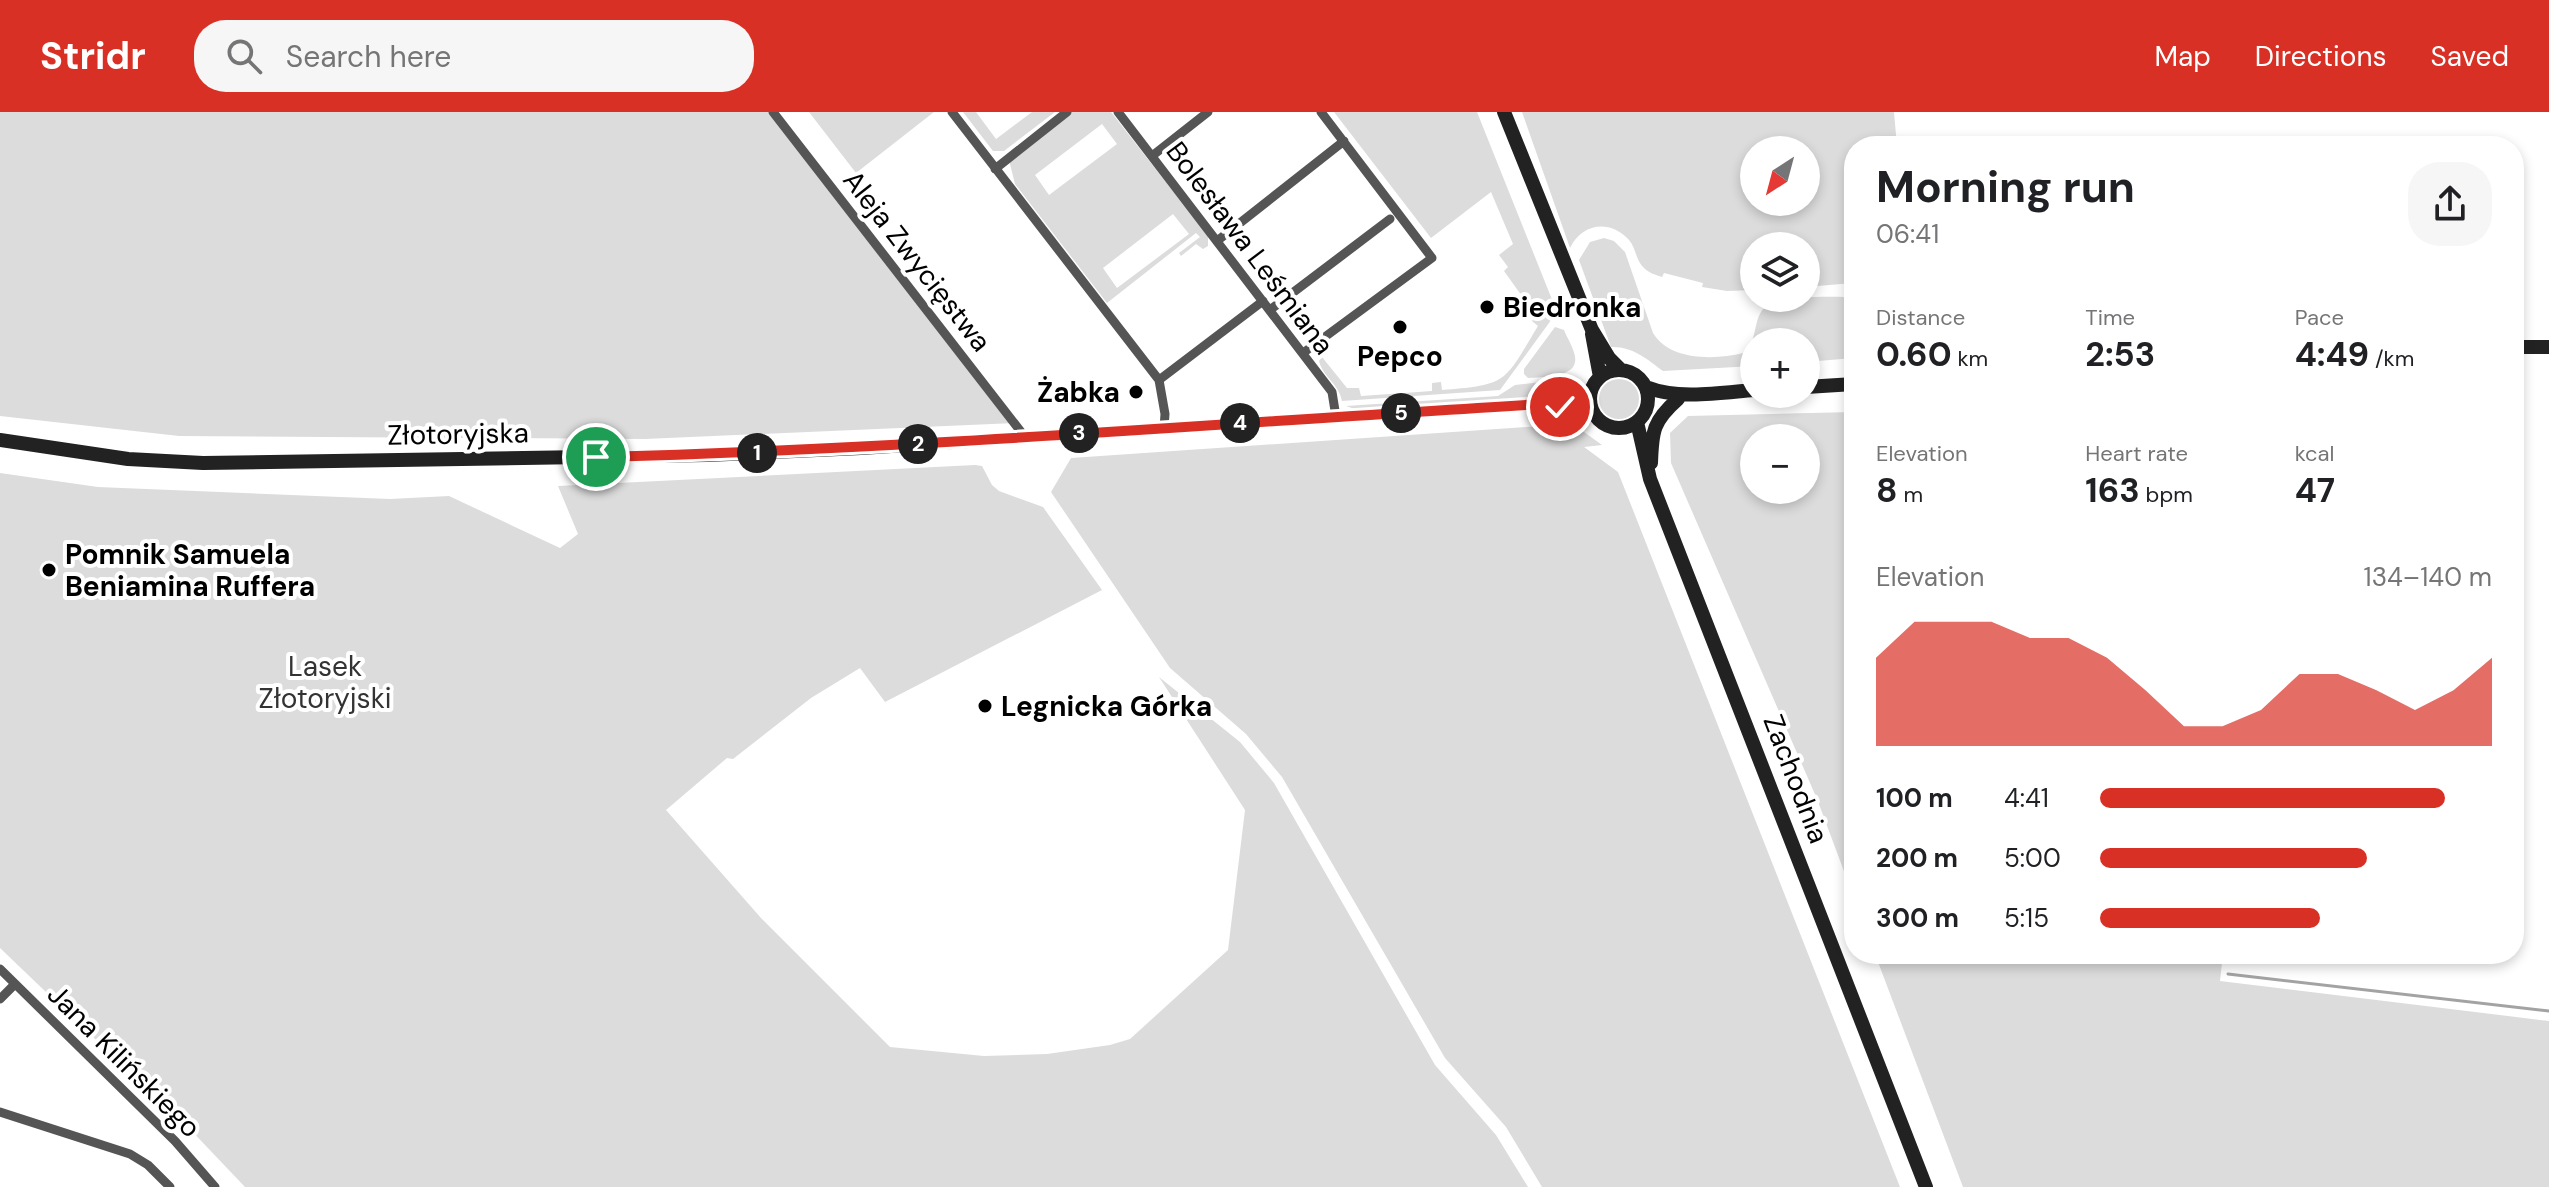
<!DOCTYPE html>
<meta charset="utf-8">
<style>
:root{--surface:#fff;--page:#f6f6f6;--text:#202124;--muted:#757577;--accent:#d93025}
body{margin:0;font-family:"DM Sans",sans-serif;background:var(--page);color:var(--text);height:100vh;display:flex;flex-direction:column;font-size:30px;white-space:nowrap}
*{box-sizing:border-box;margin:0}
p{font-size:26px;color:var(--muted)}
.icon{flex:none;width:44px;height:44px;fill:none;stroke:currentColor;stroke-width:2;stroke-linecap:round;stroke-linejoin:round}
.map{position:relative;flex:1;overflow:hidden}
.panel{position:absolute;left:1844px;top:24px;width:680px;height:828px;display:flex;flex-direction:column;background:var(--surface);border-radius:32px;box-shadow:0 4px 12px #0003}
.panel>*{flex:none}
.needle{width:52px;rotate:216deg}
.fabs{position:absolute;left:1740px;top:24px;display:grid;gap:16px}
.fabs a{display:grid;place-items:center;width:80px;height:80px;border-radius:50%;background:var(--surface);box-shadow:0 4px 12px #0003;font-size:40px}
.pin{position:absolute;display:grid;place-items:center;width:68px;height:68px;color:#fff;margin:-34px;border:4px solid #fff;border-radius:50%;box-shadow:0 2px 8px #0007}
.km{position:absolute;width:40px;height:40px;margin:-20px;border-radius:50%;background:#222;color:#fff;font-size:22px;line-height:40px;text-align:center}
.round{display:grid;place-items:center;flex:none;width:84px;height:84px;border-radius:32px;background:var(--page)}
.overview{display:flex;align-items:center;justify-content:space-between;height:136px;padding:0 32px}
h1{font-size:44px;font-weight:700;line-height:60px}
.metrics{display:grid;grid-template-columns:repeat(3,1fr);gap:12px;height:136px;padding:8px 32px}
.metrics div{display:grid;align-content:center}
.metrics b{font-size:34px;font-weight:700}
.metrics small{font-size:22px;font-weight:400}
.metrics p{font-size:22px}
.chart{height:224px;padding:16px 32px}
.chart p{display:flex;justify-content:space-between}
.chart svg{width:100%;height:144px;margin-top:8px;fill:var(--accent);opacity:.7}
ul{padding:0 32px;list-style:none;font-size:26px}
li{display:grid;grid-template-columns:128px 96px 1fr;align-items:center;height:60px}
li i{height:20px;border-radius:10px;background:var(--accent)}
header{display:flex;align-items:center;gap:48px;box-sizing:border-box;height:112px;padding:0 40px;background:var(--accent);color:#fff}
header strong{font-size:38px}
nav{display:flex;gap:44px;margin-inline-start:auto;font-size:28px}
.search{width:560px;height:72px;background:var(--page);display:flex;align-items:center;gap:20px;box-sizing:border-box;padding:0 28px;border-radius:32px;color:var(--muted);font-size:30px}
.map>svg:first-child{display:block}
.green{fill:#dcdcdc;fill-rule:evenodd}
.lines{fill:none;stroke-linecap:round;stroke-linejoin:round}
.stream{stroke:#a3a3a3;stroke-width:3}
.street{stroke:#555;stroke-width:9}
.secondary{stroke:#222;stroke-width:14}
.route-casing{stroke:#fff;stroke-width:16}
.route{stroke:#d93025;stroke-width:10}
.poi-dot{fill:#000;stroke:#fff;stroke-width:3}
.labels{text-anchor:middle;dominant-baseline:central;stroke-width:8;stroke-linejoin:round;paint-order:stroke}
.street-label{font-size:28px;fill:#000;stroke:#fff}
.poi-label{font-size:28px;font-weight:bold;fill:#000;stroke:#fff;text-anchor:start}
.park-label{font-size:28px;fill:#333;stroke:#fff}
</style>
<header>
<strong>Stridr</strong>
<div class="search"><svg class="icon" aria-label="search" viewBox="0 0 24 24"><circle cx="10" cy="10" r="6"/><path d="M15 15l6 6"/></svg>Search here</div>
<nav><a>Map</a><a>Directions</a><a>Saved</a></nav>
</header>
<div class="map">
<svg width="2549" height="1075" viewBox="0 0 2549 1075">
<rect width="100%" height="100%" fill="#fff"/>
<path class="green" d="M0 0H776L1015 311 645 327 179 324 0 304Z
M809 0H934L856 61Z
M963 0H976L996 27 1032 0H1055L1004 39H993Z
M1071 0H1111L1208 124V134L1203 137 1196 132 1181 144 1179 141 1200 125 1196 121 1107 191 1015 72 1009 48ZM1102 12 1117 32 1049 83 1035 63ZM1173 102 1189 122 1117 176 1103 156Z
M1334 0H1477L1557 200 1500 278 1342 289C1339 272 1323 265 1319 249L1322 245 1347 276H1359L1361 284 1432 279V271L1441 270 1442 278C1509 273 1504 270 1538 214L1532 209 1538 200 1529 194 1504 159 1508 155 1499 143 1513 132 1491 80 1431 126Z
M1522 0H1894L1897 34H1854L1853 171 1806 175V134H1754V178L1727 179 1702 175 1703 171 1664 161 1662 165C1656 163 1649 161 1644 156 1636 149 1636 136 1629 128 1610 107 1582 111 1570 136ZM1754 38H1806V90H1754Z
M1604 126 1614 129 1625 140 1653 221C1670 249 1715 248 1743 241 1757 231 1753 213 1761 200 1772 182 1829 185 1848 185L1854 186V246L1806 250V230H1754V254L1663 259C1647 247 1632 234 1611 235L1579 148 1590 130Z
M1555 215 1564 218C1567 226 1577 241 1575 250 1573 266 1540 265 1528 266L1524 262V257Z
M1599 287a20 20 0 1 1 40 0a20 20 0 1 1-40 0Z
M1558 268 1563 270 1565 280 1512 287 1355 297 1346 294 1498 284 1515 273Z
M1854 300V786L1817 687 1671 351 1670 321 1688 304ZM1754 326H1806V378H1754Z
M1573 312 1602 333 1584 335 1618 360 1900 1075H1542L1506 1015 1445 946 1282 665 1246 622 1170 556 1051 380 1071 346 1542 314 1564 324Z
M975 353 982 354 992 373 999 379 1043 395 1102 478 885 590 860 556 811 586 733 647 727 646 666 698 761 806 890 935 984 944 1047 942 1110 933 1130 927 1228 838 1245 698 1159 565 1240 630 1274 671 1435 953 1496 1023 1528 1075H245L167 993 142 972 0 836V361L98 375 390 387 449 384 560 436 578 422 558 374Z
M1875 842H2223L2220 869 2549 909V1075H1963Z"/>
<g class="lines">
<path class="stream" d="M2228 862 2549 899"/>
<path class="street" d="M773 0 1025 325
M952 0 1159 268 1165 302 1164 316
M1118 0 1332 280 1336 305
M1152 44 1208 0
M995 57 1067 0
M1217 129 1344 29
M1270 198 1390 107
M1303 241 1432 146 1321 0
M1159 268 1263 189
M0 857 175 1029 215 1075
M0 887 15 872
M0 1000 130 1042 148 1053 170 1075"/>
<path class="secondary" d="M1504 0 1592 218 1609 246 1621 258
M1592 222 1600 265
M2514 235H2549
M1590 287a29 29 0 1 1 58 0a29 29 0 1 1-58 0Z
M1646 275C1679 288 1719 281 1754 278
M1806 275 1854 272
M1548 290 1590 280
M1637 310 1650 367 1926 1075
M0 328 128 347 203 351 707 343 861 336 1541 292 1592 299
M1651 351C1652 319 1653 309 1678 287"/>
</g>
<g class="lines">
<defs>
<path id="route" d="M596 345C912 337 1226 311 1541 292L1560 295"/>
</defs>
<use href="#route" class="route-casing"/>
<use href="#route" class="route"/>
</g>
<g class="poi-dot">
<circle cx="1487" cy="195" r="8"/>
<circle cx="1400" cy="215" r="8"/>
<circle cx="1136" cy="280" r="8"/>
<circle cx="49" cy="458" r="8"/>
<circle cx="985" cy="594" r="8"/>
</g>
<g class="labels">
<g class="street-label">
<text transform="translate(1250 136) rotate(53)">Bolesława Leśmiana</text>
<text transform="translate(917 149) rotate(52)">Aleja Zwycięstwa</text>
<text transform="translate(458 322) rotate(-1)">Złotoryjska</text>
<text transform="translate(1796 667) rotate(69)">Zachodnia</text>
<text transform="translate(124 949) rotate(45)">Jana Kilińskiego</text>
</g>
<g class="poi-label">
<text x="1503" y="195">Biedronka</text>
<text x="1400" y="244" text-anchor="middle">Pepco</text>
<text x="1120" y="280" text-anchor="end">Żabka</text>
<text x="65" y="442">Pomnik Samuela<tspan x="65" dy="32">Beniamina Ruffera</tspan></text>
<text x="1001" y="594">Legnicka Górka</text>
</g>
<g class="park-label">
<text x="325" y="554">Lasek<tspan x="325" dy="32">Złotoryjski</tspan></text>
</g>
</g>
</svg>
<div class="fabs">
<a><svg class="needle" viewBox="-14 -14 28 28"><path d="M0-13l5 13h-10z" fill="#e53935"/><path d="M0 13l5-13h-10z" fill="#757577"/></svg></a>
<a><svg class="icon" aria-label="layers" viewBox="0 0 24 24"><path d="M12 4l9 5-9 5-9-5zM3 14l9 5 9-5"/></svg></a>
<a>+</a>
<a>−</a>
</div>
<div class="pin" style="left:596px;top:345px;background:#1e9e55"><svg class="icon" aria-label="arrive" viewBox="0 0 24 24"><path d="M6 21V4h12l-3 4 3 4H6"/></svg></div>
<div class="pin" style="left:1560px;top:295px;background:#d93025"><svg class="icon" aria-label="check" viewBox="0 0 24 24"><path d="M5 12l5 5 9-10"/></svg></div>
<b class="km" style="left:757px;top:341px">1</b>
<b class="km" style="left:918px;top:332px">2</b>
<b class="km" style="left:1079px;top:321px">3</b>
<b class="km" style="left:1240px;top:311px">4</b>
<b class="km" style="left:1401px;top:301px">5</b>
<section class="panel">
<div class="overview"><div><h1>Morning run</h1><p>06:41</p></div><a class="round"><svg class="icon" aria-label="share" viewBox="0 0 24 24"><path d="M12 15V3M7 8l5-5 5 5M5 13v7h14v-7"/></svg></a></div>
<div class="metrics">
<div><p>Distance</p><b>0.60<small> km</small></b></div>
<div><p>Time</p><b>2:53</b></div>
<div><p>Pace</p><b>4:49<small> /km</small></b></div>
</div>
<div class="metrics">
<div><p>Elevation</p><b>8<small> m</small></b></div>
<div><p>Heart rate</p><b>163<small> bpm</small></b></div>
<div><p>kcal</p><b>47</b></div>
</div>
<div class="chart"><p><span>Elevation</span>134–140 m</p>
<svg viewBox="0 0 160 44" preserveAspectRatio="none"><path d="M0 44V17L10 6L20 6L30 6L40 11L50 11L60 17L70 27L80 38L90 38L100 33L110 22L120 22L130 27L140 33L150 27L160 17V44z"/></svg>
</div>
<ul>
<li><b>100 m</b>4:41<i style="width:88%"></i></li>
<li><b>200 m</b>5:00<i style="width:68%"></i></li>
<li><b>300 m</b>5:15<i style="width:56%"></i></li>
</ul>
</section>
</div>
